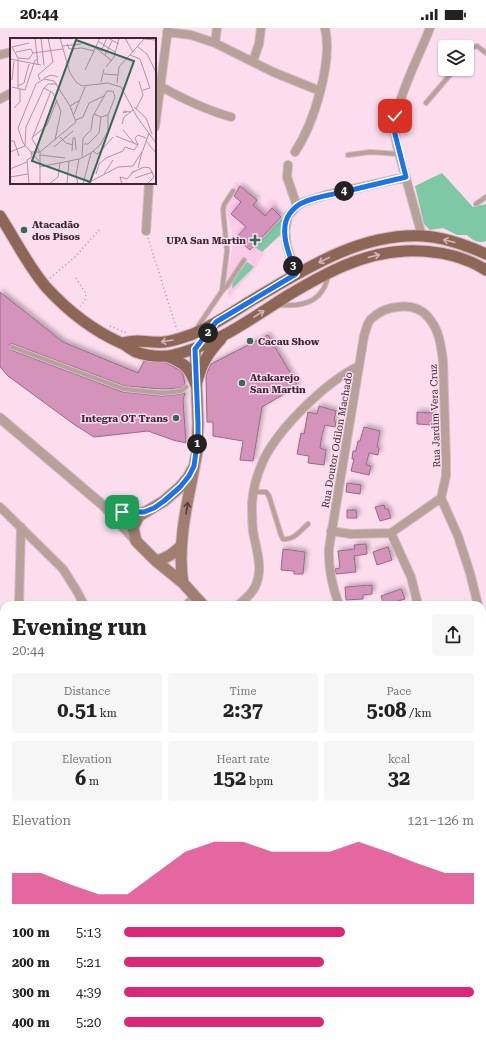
<!DOCTYPE html>
<meta charset="utf-8">
<style>
:root{--surface:#fff;--page:#f6f6f6;--text:#222;--muted:#767676;--accent:#db2777}
body{margin:0;font-family:"Roboto Serif",serif;background:var(--page);color:var(--text);height:100vh;display:flex;flex-direction:column;font-size:15px;white-space:nowrap}
*{box-sizing:border-box;margin:0}
p{font-size:13px;color:var(--muted)}
.icon{flex:none;width:22px;height:22px;fill:none;stroke:currentColor;stroke-width:2;stroke-linecap:round;stroke-linejoin:round}
.map{position:relative;flex:1;overflow:hidden}
.side{position:absolute;left:0px;top:573px;width:486px;height:444px;display:flex;flex-direction:column;background:var(--surface);border-radius:12px 12px 0 0;box-shadow:0 1px 3px #0004}
.side>*{flex:none}
.fabs{position:absolute;left:438px;top:12px;display:grid;gap:8px}
.fabs a{display:grid;place-items:center;width:36px;height:36px;border-radius:4px;background:var(--surface);box-shadow:0 1px 3px #0004;font-size:20px}
.pin{position:absolute;display:grid;place-items:center;width:34px;height:34px;color:#fff;margin:-17px;border-radius:8px;box-shadow:0 2px 6px #0006}
.km{position:absolute;width:20px;height:20px;margin:-10px;border-radius:50%;background:#222;color:#fff;font-size:11px;line-height:20px;text-align:center}
.round{display:grid;place-items:center;flex:none;width:42px;height:42px;border-radius:4px;background:var(--page)}
.head{display:flex;align-items:center;justify-content:space-between;height:68px;padding:0 12px}
h1{font-size:22px;font-weight:700;line-height:30px}
.stats{display:grid;grid-template-columns:repeat(3,1fr);gap:6px;height:68px;padding:4px 12px}
.stats div{display:grid;align-content:center;border-radius:4px;background:var(--page);text-align:center}
.stats b{font-size:20px;font-weight:700}
.stats small{font-size:11px;font-weight:400}
.stats p{font-size:11px}
.chart{height:112px;padding:8px 12px}
.chart p{display:flex;justify-content:space-between}
.chart svg{width:100%;height:72px;margin-top:4px;fill:var(--accent);opacity:.7}
ul{padding:0 12px;list-style:none;font-size:13px}
li{display:grid;grid-template-columns:64px 48px 1fr;align-items:center;height:30px}
li i{height:10px;border-radius:5px;background:var(--accent)}
.status{display:flex;justify-content:space-between;align-items:center;height:28px;padding:0 20px;background:var(--surface);direction:ltr}
.status svg{height:11px;fill:currentColor}
.map>svg:first-child{display:block}
.built{fill:#f9cbe6}
.green{fill:#7ec8a5}
.building{fill:#d393ba;stroke:#986b86;filter:url(#shadow)}
.lines{fill:none;stroke-linecap:round;stroke-linejoin:round}
.service-casing{stroke:#d5b9c9;stroke-width:6}
.minor-casing{stroke:#d5b9c9;stroke-width:10}
.tertiary-casing{stroke:#d5b9c9;stroke-width:11}
.secondary-casing{stroke:#d5b9c9;stroke-width:13}
.primary-casing{stroke:#d5b9c9;stroke-width:13}
.path{stroke:#b298a6;stroke-width:1.5;stroke-dasharray:1 3;stroke-linecap:butt}
.service{stroke:#b8a198;stroke-width:4}
.minor{stroke:#b8a198;stroke-width:8}
.tertiary{stroke:#b8a198;stroke-width:9}
.secondary{stroke:#a07f71;stroke-width:11}
.primary{stroke:#8e6656;stroke-width:11}
.oneway{stroke:#d6b3b9}
.oneway2{stroke:#543e42}
.route-casing{stroke:#fff;stroke-width:8}
.route{stroke:#1a73e8;stroke-width:5}
.poi-dot{fill:#346b52;stroke:#fcddee;stroke-width:1.5}
.labels{text-anchor:middle;dominant-baseline:central;stroke-width:3;stroke-linejoin:round;paint-order:stroke}
.poi-label{font-size:10px;font-weight:bold;fill:#3b2833;stroke:#fcddee;text-anchor:start}
.street-label{font-size:10px;fill:#3b2833;stroke:#fcddee}
.inset-road{fill:none;stroke:#af95a3;stroke-width:1}
.view{fill:#346b52;fill-opacity:0.15;stroke:#346b52;stroke-width:2}
.inset-edge{fill:none;stroke:#3b2833;stroke-width:2}
</style>
<div class="status"><b>20:44</b><svg viewBox="0 0 49 12"><path d="M0 12V9h3v3zM5 12V6h3v6zM10 12V3h3v9zM15 12V0h3v12zM26 1h20v11H26zM47 4h2v5h-2z"/></svg></div>
<div class="map">
<svg width="486" height="1017" viewBox="0 0 486 1017">
<defs>
<filter id="shadow"><feDropShadow dx="2.5" dy="-2.5" stdDeviation="2" flood-color="#0004"/></filter>
</defs>
<rect width="100%" height="100%" fill="#fcddee"/>
<path class="built" d="M236 154 264 178 271 171 277 173 278 180 285 188 282 207 266 221 257 238 229 270 226 253 233 216V207L223 173Z"/>
<path class="green" d="M442 145 473 179 486 176V213C479 216 472 212 467 207H457L443 200 430 202 424 196 415 158Z
M283 189 280 207 262 224 255 219Z
M247 234 254 239 232 261 233 251Z"/>
<path class="building" d="M240 158 257 172 253 177 265 188 272 180 281 189 250 222 236 210 246 199 231 186 241 174 234 168Z
M0 264 63 314 138 345 144 333 166 335 181 343 183 347 185 356 180 360 162 361 125 358 13 316H10L9 318 11 322 123 364 162 368 181 366 185 365 183 372 186 415 173 412 148 403 94 409 75 397 8 348 0 339Z
M268 307 298 358 262 379 253 433 240 432 243 413 213 408V394H207L206 347 211 336Z
M319 378 336 383 334 393 336 394 335 399 325 397 322 407 320 420 326 422 324 437 308 435 309 428 297 426 301 405 304 406 308 384 317 386Z
M417 384 433 385V397L417 396Z
M364 399 380 403 377 419 379 420 378 427 369 425 366 437 371 438 369 447 351 443 354 431H352L353 423H356L358 413H360Z
M347 455 361 457 360 466 346 464Z
M384 477 385 481H388L391 490 380 493 375 479Z
M347 482H356L357 490H347Z
M366 516 367 526 354 528 356 544 336 546 335 541 340 540 338 523 355 521 354 517Z
M388 519 392 532 377 537 373 524Z
M283 521 305 524 303 546H294V543L281 542Z
M372 557V566L363 567V571L346 572 345 559Z
M401 561 405 571 384 577 381 568Z"/>
<g class="lines">
<defs>
<path id="service" d="M467 22 477 18 486 25
M426 75 455 41
M348 127 370 124 399 126
M476 176 486 169
M222 263 227 223 223 182 224 177 233 163
M278 277C293 278 312 278 322 263 325 259 327 253 328 248
M197 300 222 263 227 258 244 232
M12 319 124 361 162 365 181 363 186 359
M254 464H266L269 468 281 507 283 511C293 513 301 502 308 496
M184 577 193 567"/>
<path id="minor" d="M167 4 191 7 215 15 273 44 320 63
M215 15 217 0
M0 27 11 24
M253 33 259 16 261 0
M160 58C183 71 206 82 231 89
M0 71 11 65
M155 99 168 0
M295 124C314 95 333 34 325 0
M288 137 287 149 297 178
M146 203 149 155
M422 208 397 118C395 108 394 97 396 87 403 58 419 28 430 0
M296 246 287 218 285 203 288 188 297 178 304 174 326 167 406 149
M0 479 63 541 78 565 84 577
M331 503 351 506 391 505 441 470
M391 505 411 549 418 577
M19 577 21 499
M238 577C244 572 251 567 255 559 264 541 256 521 253 503 252 494 252 484 252 475 253 460 258 444 264 431 280 399 327 353 359 338
M339 577C332 558 328 541 329 520L364 308C366 302 367 295 371 291 385 277 415 273 428 289 439 301 441 317 443 333L446 433V448L441 470 458 508 470 545 478 577
M0 751 4 744
M482 763 486 755
M0 911 4 913
M482 996 486 992
M227 1013 228 1017
M297 1013 298 1017
M374 1013 376 1017
M434 1013V1017
M93 1017 98 1013
M468 1017 470 1013"/>
<path id="tertiary" d="M0 390 105 479 136 513
M106 479 122 484H144
M0 940 4 939
M0 965 4 966"/>
<path id="secondary" d="M192 442 189 448 180 459 164 473 139 488 133 499 134 504 136 513 156 533 183 555 203 577
M156 533C167 530 173 526 181 518
M183 555C176 513 190 465 197 424L198 395 195 321
M56 1013 57 1017"/>
<path id="primary" d="M0 188C15 211 28 238 46 259 67 282 92 302 121 315 126 317 131 322 136 324 145 327 157 329 166 328 171 328 176 326 181 325 220 314 254 289 287 268 324 246 361 225 405 223 433 222 462 227 486 242
M122 315C127 314 132 313 137 313 146 313 155 315 164 314 174 313 184 309 193 306 215 297 234 283 254 271 305 241 360 205 422 208 444 209 466 217 486 226
M167 328C185 336 189 338 196 357
M196 357C201 337 207 326 221 311"/>
</defs>
<use href="#service" class="service-casing"/>
<use href="#minor" class="minor-casing"/>
<use href="#tertiary" class="tertiary-casing"/>
<use href="#secondary" class="secondary-casing"/>
<use href="#primary" class="primary-casing"/>
<path class="path" d="M148 210 177 302
M50 250 74 230 100 201
M76 250 86 266 85 272 80 279
M110 298 127 305"/>
<use href="#service" class="service"/>
<use href="#minor" class="minor"/>
<use href="#tertiary" class="tertiary"/>
<use href="#secondary" class="secondary"/>
<use href="#primary" class="primary"/>
</g>
<defs><path id="oneway-shaft" d="M-6 0H5M1.5-3L5.5 0L1.5 3" fill="none" stroke-width="1.6" stroke-linecap="round" stroke-linejoin="round"/></defs>
<g class="oneway">
<use href="#oneway-shaft" transform="translate(449 213) rotate(-166)"/>
<use href="#oneway-shaft" transform="translate(374 228) rotate(-14)"/>
<use href="#oneway-shaft" transform="translate(324 232) rotate(154)"/>
<use href="#oneway-shaft" transform="translate(259 286) rotate(-31)"/>
<use href="#oneway-shaft" transform="translate(167 313) rotate(171)"/>
</g>
<use class="oneway2" href="#oneway-shaft" transform="translate(187 480) rotate(-81)"/>
<g class="lines">
<defs>
<path id="route" d="M122 484H144L154 480 164 473 180 459 189 448 194 438 198 409V395L195 321 216 294 296 246C291 230 281 210 286 193 288 187 292 182 297 178 308 170 330 167 343 164 364 159 385 154 406 149L395 106V88"/>
</defs>
<use href="#route" class="route-casing"/>
<use href="#route" class="route"/>
</g>
<g class="poi-dot">
<circle cx="24" cy="202" r="4"/>
<path d="M253 206h4v4h4v4h-4v4h-4v-4h-4v-4h4z"/>
<circle cx="250" cy="313" r="4"/>
<circle cx="242" cy="355" r="4"/>
<circle cx="176" cy="390" r="4"/>
</g>
<g class="labels">
<g class="poi-label">
<text x="32" y="196">Atacadão<tspan x="32" dy="12">dos Pisos</tspan></text>
<text x="246" y="212" text-anchor="end">UPA San Martin</text>
<text x="258" y="313">Cacau Show</text>
<text x="250" y="349">Atakarejo<tspan x="250" dy="12">San Martin</tspan></text>
<text x="168" y="390" text-anchor="end">Integra OT Trans</text>
</g>
<g class="street-label">
<text transform="translate(435 388) rotate(-92)">Rua Jardim Vera Cruz</text>
<text transform="translate(337 412) rotate(-80)">Rua Doutor Odilon Machado</text>
</g>
</g>
<g transform="translate(10 10)">
<rect width="146" height="146" fill="#fcddee"/>
<path class="inset-road" d="M25 0 28 27M31 0 34 27M50 0 60 35 66 44 72 48 98 45 111 49 127 79 146 105M98 0 109 6M115 0 123 14M134 1 146 2M89 4 105 14M57 6 59 11 72 10 84 13M53 8 71 6M128 9 137 16 146 34M86 10 102 23M91 13 97 0M6 14 21 11 23 15 19 21 8 20M23 15 53 11M95 17 102 3M120 17 130 21 140 50 133 52M0 21 31 27M96 29 104 19 109 0M75 32 90 0M94 36 108 37M34 40 41 37 48 39M2 42 4 23M30 42 28 37 43 24 38 0M91 44 94 31M107 45 109 29 135 0M8 48 14 45 19 26M2 49 15 52 25 22H28M8 50V20L2 9 19 5M34 50 43 55 51 73 45 102M124 69 136 80 142 96M4 70 10 64V51M126 71 133 57 129 43M117 74 113 75 114 73 121 74M64 76 75 49M84 76 91 79 98 77M66 82 73 79 79 65 94 58M112 86 114 79 123 72M113 92 124 105M106 98 128 107M23 99 37 87 47 62M50 99 56 105 63 107M0 103H4L9 118M136 103 146 115M74 106H78L89 95 91 79M128 107 125 100 128 97 136 100M44 109 63 93M62 113 63 100H65L66 112M83 113 87 116 90 114 103 99M0 114 15 108 16 89 34 50 38 46H47M30 114 22 101 41 53M30 117 55 120M29 123 13 105 8 90 26 46 34 41 44 43 60 68M29 129 69 121 72 120 82 114 90 107 98 93V77L105 59 103 53H97L83 78 81 92 73 100 72 119M128 130 132 114M0 131 17 124M121 135 134 129 140 130 144 139 137 146M86 136 89 126 96 120 113 113 115 109 124 112 128 107M94 136 103 122M0 139 18 136M125 140 143 134M19 146 17 122 22 119 21 114H30M30 146V114L66 84 60 68 70 62M39 146 48 139 50 125M57 146 59 123M68 146 66 137 69 121M73 146 81 115M76 146 108 129 123 128 133 112 139 95M112 146 110 139 117 141 124 133"/>
<path class="view" d="M66 2 124 23 80 144 22 123Z"/>
<rect width="146" height="146" class="inset-edge"/>
</g>
</svg>
<div class="fabs">
<a><svg class="icon" aria-label="layers" viewBox="0 0 24 24"><path d="M12 4l9 5-9 5-9-5zM3 14l9 5 9-5"/></svg></a>
</div>
<div class="pin" style="left:122px;top:484px;background:#1e9e55"><svg class="icon" aria-label="arrive" viewBox="0 0 24 24"><path d="M6 21V4h12l-3 4 3 4H6"/></svg></div>
<div class="pin" style="left:395px;top:88px;background:#d93025"><svg class="icon" aria-label="check" viewBox="0 0 24 24"><path d="M5 12l5 5 9-10"/></svg></div>
<b class="km" style="left:197px;top:416px">1</b>
<b class="km" style="left:208px;top:305px">2</b>
<b class="km" style="left:293px;top:238px">3</b>
<b class="km" style="left:344px;top:163px">4</b>
<section class="side">
<div class="head"><div><h1>Evening run</h1><p>20:44</p></div><a class="round"><svg class="icon" aria-label="share" viewBox="0 0 24 24"><path d="M12 15V3M7 8l5-5 5 5M5 13v7h14v-7"/></svg></a></div>
<div class="stats">
<div><p>Distance</p><b>0.51<small> km</small></b></div>
<div><p>Time</p><b>2:37</b></div>
<div><p>Pace</p><b>5:08<small> /km</small></b></div>
</div>
<div class="stats">
<div><p>Elevation</p><b>6<small> m</small></b></div>
<div><p>Heart rate</p><b>152<small> bpm</small></b></div>
<div><p>kcal</p><b>32</b></div>
</div>
<div class="chart"><p><span>Elevation</span>121–126 m</p>
<svg viewBox="0 0 160 44" preserveAspectRatio="none"><path d="M0 44V25L10 25L20 32L30 38L40 38L50 25L60 12L70 6L80 6L90 12L100 12L110 12L120 6L130 12L140 19L150 25L160 25V44z"/></svg>
</div>
<ul>
<li><b>100 m</b>5:13<i style="width:63%"></i></li>
<li><b>200 m</b>5:21<i style="width:57%"></i></li>
<li><b>300 m</b>4:39<i style="width:100%"></i></li>
<li><b>400 m</b>5:20<i style="width:57%"></i></li>
</ul>
</section>
</div>
